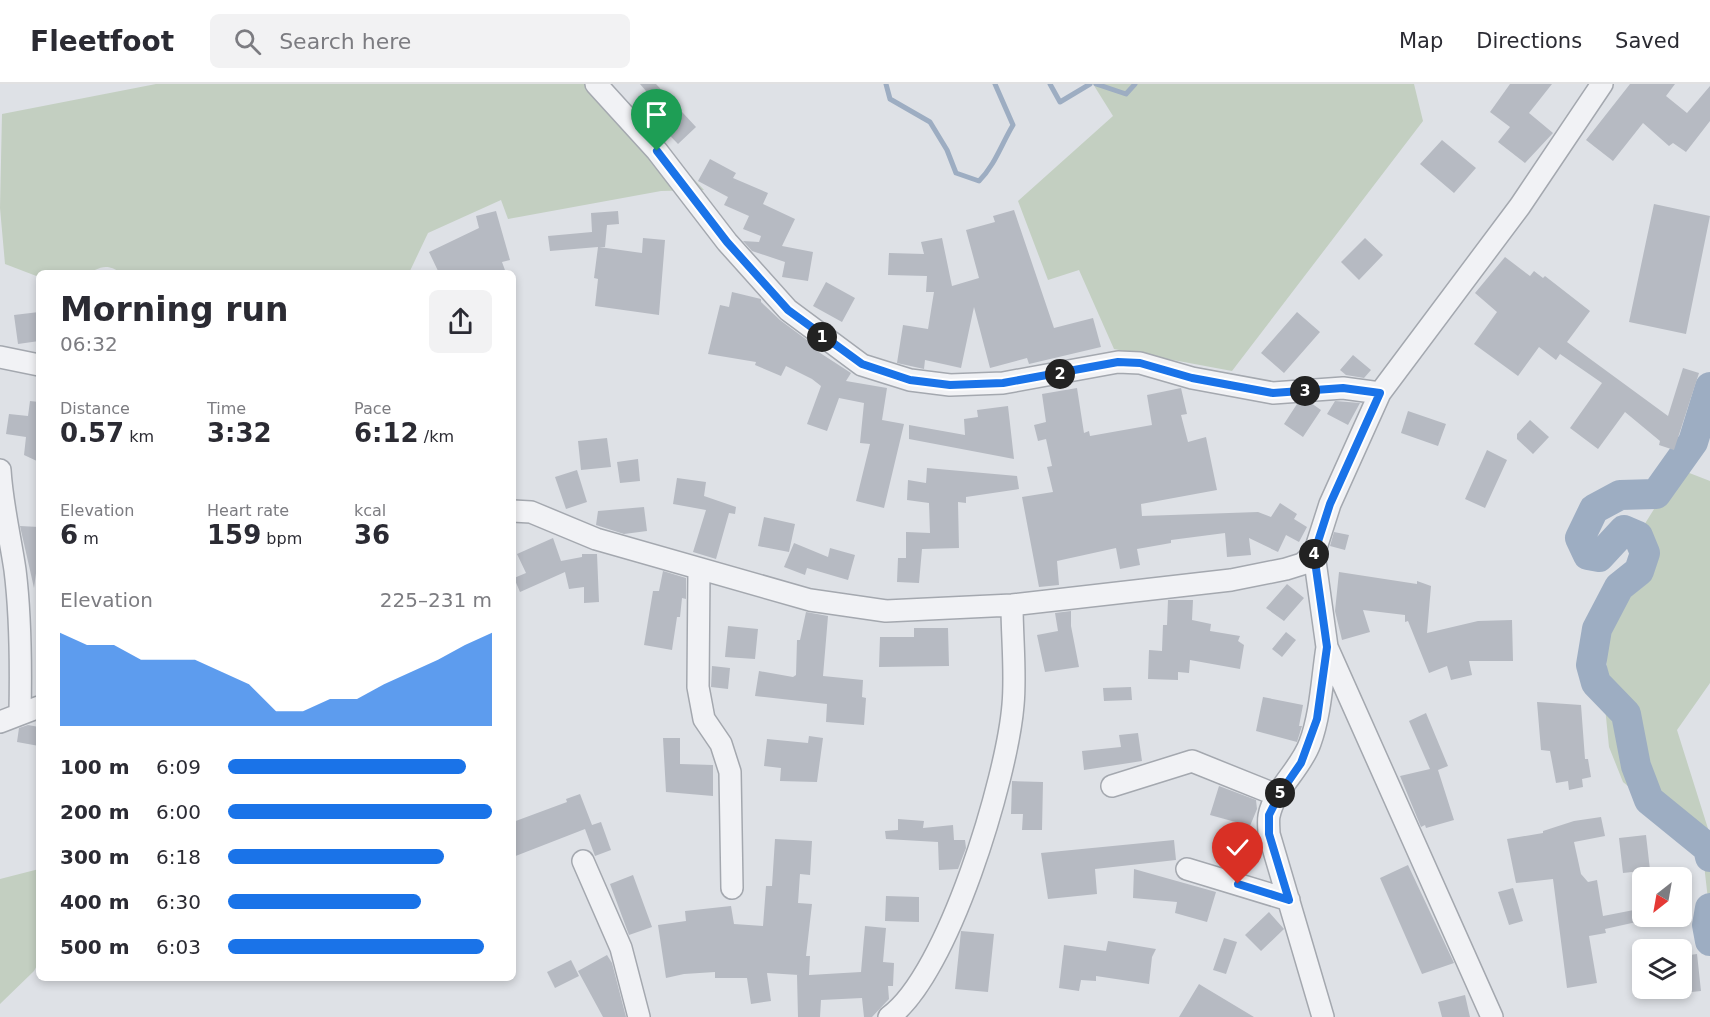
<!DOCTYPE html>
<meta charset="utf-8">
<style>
:root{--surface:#fff;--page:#f2f2f3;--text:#2b2b33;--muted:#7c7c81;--line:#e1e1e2;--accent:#1a73e8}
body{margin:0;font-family:"DejaVu Sans",sans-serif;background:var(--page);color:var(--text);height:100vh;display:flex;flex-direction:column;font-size:22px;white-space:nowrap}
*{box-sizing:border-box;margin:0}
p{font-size:20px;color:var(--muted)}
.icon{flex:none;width:33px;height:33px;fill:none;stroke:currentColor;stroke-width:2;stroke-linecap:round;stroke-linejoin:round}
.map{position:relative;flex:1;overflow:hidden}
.panel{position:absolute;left:36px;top:186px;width:480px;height:711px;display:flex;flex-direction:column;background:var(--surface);border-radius:9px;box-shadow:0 3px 9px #0003}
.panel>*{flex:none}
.needle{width:39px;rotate:211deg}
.fabs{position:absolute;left:1632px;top:783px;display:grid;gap:12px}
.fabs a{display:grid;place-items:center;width:60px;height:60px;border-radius:9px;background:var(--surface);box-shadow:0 3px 9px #0003;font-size:30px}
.pin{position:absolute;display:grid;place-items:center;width:51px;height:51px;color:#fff;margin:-62px -26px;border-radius:50% 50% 50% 0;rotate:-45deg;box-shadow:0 0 6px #0007}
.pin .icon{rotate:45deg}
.km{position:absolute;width:30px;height:30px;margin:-15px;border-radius:50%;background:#222;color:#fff;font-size:16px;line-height:30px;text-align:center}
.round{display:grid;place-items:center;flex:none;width:63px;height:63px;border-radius:9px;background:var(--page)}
.head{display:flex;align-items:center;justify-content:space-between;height:102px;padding:0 24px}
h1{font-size:33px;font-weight:600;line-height:45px}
.stats{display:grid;grid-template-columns:repeat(3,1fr);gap:9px;height:102px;padding:6px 24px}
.stats div{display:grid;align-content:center}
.stats b{font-size:26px;font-weight:600}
.stats small{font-size:16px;font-weight:400}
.stats p{font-size:16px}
.chart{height:168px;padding:12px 24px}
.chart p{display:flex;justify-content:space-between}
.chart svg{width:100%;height:108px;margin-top:6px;fill:var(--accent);opacity:.7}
ul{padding:0 24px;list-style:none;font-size:20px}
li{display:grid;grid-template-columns:96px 72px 1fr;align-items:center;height:45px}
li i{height:15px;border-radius:8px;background:var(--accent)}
header{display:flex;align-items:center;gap:36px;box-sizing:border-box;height:84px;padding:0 30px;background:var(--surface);border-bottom:2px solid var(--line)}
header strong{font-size:28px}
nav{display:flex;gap:33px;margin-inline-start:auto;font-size:21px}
.search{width:420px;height:54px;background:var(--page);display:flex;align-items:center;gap:15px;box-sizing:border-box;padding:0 21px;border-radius:9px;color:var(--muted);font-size:22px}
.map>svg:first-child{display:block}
.green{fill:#c3cfc1}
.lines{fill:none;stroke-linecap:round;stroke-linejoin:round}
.stream{stroke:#9dadc2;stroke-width:5}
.river{stroke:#9dadc2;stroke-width:30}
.building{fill:#b6bac2}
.minor-casing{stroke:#a4a8af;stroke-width:24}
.minor{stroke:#f1f2f5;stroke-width:21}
.route-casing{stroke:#fff;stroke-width:12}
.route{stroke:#1a73e8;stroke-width:8}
</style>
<header>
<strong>Fleetfoot</strong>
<div class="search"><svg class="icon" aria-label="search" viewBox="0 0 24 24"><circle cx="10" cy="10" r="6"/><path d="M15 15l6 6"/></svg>Search here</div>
<nav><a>Map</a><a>Directions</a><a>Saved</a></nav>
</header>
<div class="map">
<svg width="1710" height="933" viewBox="0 0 1710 933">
<rect width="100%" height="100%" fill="#dee1e6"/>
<path class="green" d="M156 0H605L704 106 661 107 508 135 501 116 428 149 409 189H122C101 176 100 188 82 189 68 190 53 189 39 189V193L5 180 0 124 2 30Z
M1093 0H1414L1423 37 1232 287 1114 265 1079 186 1048 196 1018 117 1113 32Z
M1679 385 1710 397V599L1677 646 1710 751V833L1702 763 1623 698 1609 663 1605 623 1609 600 1605 568 1610 538 1623 511 1647 488 1654 469 1641 446Z
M39 785V878L34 887 0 920V795Z"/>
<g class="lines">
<path class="stream" d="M886 0 890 15 930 38 947 66 956 89 979 97C995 81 1001 61 1013 41L995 0
M1050 0 1060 18 1090 0
M1096 0 1126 10 1135 0"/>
<path class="river" d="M1710 303 1693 358 1656 410 1620 411 1594 425 1580 454 1588 471 1599 473 1624 446 1638 452 1645 469 1639 487 1619 503 1597 545 1591 581 1596 599 1626 630 1636 682 1649 716 1708 764 1710 773
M1710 824 1707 841 1710 857"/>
</g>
<path class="building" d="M640 0H656L696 43 678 60 649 30 658 21Z
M1510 0H1552L1529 29 1553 49 1525 79 1498 58 1510 43 1490 28Z
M1630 0H1675L1666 12 1687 29 1710 2V37L1686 68 1673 59 1669 62 1643 39 1613 77 1586 56Z
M1442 56 1476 84 1454 109 1420 80Z
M710 75 736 89 733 94 768 109 763 120 795 135 782 162 813 168 808 197 782 193 785 178 752 167 743 157 759 158 761 152 743 145 749 132 724 121 728 113 698 97Z
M1654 120 1710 132 1686 250 1629 238Z
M1014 126 1054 244 1093 234 1101 263 1029 280 1027 274 990 284 974 223 961 284 925 276 924 285 897 279 903 241 928 245 934 208H926L927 192 888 191 889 169 924 170 921 158 942 154 952 202 979 194 966 146 995 138 993 132Z
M496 127 510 176 502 178 506 189H439L429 168 479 144 476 132Z
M618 127 619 140 607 141 605 163H599L642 169 643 154 665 156 659 231 595 222 598 195 594 194 598 163 550 167 548 152 592 148 591 129Z
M1365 154 1383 171 1359 196 1341 178Z
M1505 173 1530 192 1534 187 1543 194 1545 192 1590 227 1567 258 1668 332 1683 284 1699 289 1674 366 1659 361 1660 357 1625 328 1598 365 1570 344 1602 299 1560 270 1556 276 1539 263 1518 292 1474 260 1497 228 1475 209Z
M826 198 855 214 842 238 813 222Z
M732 208 761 215V218L780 236 815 262 814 265 851 289 846 297 887 304 882 336 904 340 884 424 856 417 870 360 860 359 864 319 839 314 827 347 807 340 821 302 812 295 786 282 781 292 755 281 756 278 708 270 720 221 729 223Z
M39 228V257L18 260 14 231Z
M1297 228 1320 248 1284 289 1261 269Z
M1353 271 1371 286 1364 294 1346 291 1340 286Z
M1077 304 1084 349 1089 347 1090 352 1152 341 1147 311 1181 304 1187 330 1181 331 1188 358 1206 353 1217 406 1141 420 1142 432 1258 428 1271 433 1280 419 1297 430 1294 435 1307 443 1299 458 1286 451 1278 468 1249 454 1251 471 1227 473 1225 449 1171 456V459L1137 465 1140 481 1120 485 1116 464 1057 477 1059 501 1039 503 1022 413 1053 408 1047 383 1052 382 1046 355 1038 357 1034 341 1046 338 1042 310Z
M30 317 39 318V378L24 371 26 353 6 350 9 330 28 332Z
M1335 317 1360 319 1348 341 1327 330Z
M1311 319 1321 326 1303 353 1284 340 1297 320Z
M1008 322 1014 375 909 355V341L965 351 964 335 978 333 977 326Z
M1408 327 1446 340 1438 362 1401 349Z
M1530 336 1549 353 1533 370 1517 355V350Z
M607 354 611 383 581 386 578 357Z
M1487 366 1507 376 1485 424 1465 415Z
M638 375 640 397 620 399 617 378Z
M927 384 1017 392 1019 405 966 413V419L958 418 959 464 922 465 919 499 897 498 898 474H906V448L930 449 929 419 907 416 908 396 926 399Z
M577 386 587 418 566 425 555 393Z
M677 394 706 398 704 412 736 423 735 430 729 429 716 475 693 468 706 426 673 420Z
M644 423 647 447 624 450 596 441 598 427Z
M764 433 795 440 789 468 758 462Z
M20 442 39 443V467L34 504Z
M1334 448 1349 451 1345 466 1330 462Z
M553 454 561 477 582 473V470H597L599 518 584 519V503L569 505 565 488 520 508 514 494 526 489 517 470Z
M794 459 828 473 830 464 855 471 848 496 807 484 805 491 784 483Z
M663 487 686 494V515L682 514 680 533H677L672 566 644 561 653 507H659Z
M1339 488 1417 500V497L1431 502 1427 549 1478 537 1512 536 1513 577H1469L1472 591 1451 596 1447 582 1429 589 1408 537 1405 538V531L1363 526 1370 548 1342 556 1335 527Z
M1287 500 1304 514 1284 537 1266 524Z
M1168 516H1193L1192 536 1211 540 1210 547 1240 552 1238 557 1244 561 1240 585 1190 576 1189 589 1178 588V596L1148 595 1149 566 1162 567 1163 541H1167Z
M1071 527V542L1079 583 1045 588 1037 551 1058 547 1055 529Z
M806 528 828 532 823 592 863 596 862 613 866 614 864 641 826 638 827 620 755 612 759 587 793 593 796 591 797 556H800Z
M728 542 758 545 755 575 725 573Z
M914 544H948L949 582 879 583 880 553H914Z
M1286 548 1296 556 1282 573 1272 565Z
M712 582 730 584 728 605 711 603Z
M1131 603 1132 616 1104 617 1103 604Z
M1263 613 1303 621 1299 642H1302L1297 658 1256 647Z
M1537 618 1581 621 1585 675H1588L1591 693 1582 695 1583 703 1569 706 1568 697 1556 699 1550 667 1541 666Z
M1426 629 1448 682 1438 686 1454 736 1426 744 1425 741 1421 743 1400 692 1430 685 1409 637Z
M28 641 39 643V662L17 658 19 644Z
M1138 649 1142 677 1084 686 1082 667 1121 663 1119 651Z
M809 652 823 654 817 698 780 697 781 684 764 682 767 655 808 659Z
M663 654H680V680L713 681V712L666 708Z
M1012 697 1043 698 1042 746H1022L1023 730H1011Z
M1219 702 1256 716 1257 725 1250 742 1210 731Z
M580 710 592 741 601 738 611 766 595 772 585 745 513 773V738L567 718 566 715Z
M1601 733 1605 752 1574 758 1581 790 1588 798 1597 796 1603 832 1639 825 1641 837 1605 845 1606 849 1589 852 1597 899 1567 904 1553 795 1516 799 1507 755 1543 749V747L1574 737Z
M898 735 924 737 923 744 953 741 954 756H965L966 764 958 785 939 786 938 758 886 755 885 747 898 746Z
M1646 751 1650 786 1623 789 1619 754Z
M775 755 812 757 810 791 800 790 798 819 812 820 806 872H810L809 891 861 888 865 842 886 844 883 878 894 879 893 902H888L889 915 872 933H864L862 914 821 916 820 933H798L797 891H799L767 889 771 917 751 920 747 894H715V888L684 890 666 894 658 841 686 837 685 827 731 822 734 840 763 842 766 802H772Z
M1174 756 1176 776 1095 785 1097 810 1048 815 1041 769Z
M1408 781 1454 879 1422 890 1380 794Z
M1134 785 1216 808 1207 838 1175 829 1177 818 1133 814Z
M633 791 652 843 629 851 610 800Z
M1513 804 1523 837 1509 841 1498 808Z
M886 812 919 813V838L885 837Z
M1269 828 1284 845 1261 867 1245 851Z
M961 847 994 850 988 908 955 905Z
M1224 854 1237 858 1226 890 1213 886Z
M1108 857 1156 865 1152 873 1149 900 1096 892V897L1081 896 1079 907 1059 904 1064 861 1106 867Z
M1697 870 1701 907 1682 909V872Z
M607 871 612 879 626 933H603L578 887Z
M571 876 579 892 555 904 547 888Z
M1199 900 1254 933H1179Z
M1465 911 1470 933H1442L1438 918Z"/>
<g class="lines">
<defs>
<path id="minor" d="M596 0 657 67 727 158 788 226 862 281 910 296 950 301 1003 299 1118 278 1140 279 1192 294 1273 309 1343 304 1380 309
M0 273 39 281
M0 386C2 420 10 452 15 486 21 534 21 581 20 629
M513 427 531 428 596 455 810 516 886 527 1012 521 1231 496 1286 485 1302 480 1314 470
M699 485 698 603 704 635 721 660 730 688 732 804
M0 638 39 623
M1112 702 1192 677 1279 712
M583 777 621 864 639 933
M1187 785 1289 816
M889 933C948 891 1007 694 1013 621 1016 589 1012 554 1012 521
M1323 933 1269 750C1269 745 1268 737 1269 732 1274 705 1301 685 1310 659 1321 629 1322 595 1327 563
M1492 933 1327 563 1314 470 1330 420 1380 309 1520 122 1602 0"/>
</defs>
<use href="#minor" class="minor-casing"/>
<use href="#minor" class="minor"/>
</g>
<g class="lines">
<defs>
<path id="route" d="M657 67 727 158 788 226 862 280 910 296 950 301 1003 299 1118 278 1140 279 1192 294 1273 309 1343 304 1380 309 1330 420 1314 470 1327 563 1317 635 1301 679 1279 711 1269 731V750L1289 816 1238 800"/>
</defs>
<use href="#route" class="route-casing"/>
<use href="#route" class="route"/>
</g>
</svg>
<div class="fabs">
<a><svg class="needle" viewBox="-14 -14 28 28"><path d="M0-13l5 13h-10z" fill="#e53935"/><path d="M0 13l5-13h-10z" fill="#7c7c81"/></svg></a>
<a><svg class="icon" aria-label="layers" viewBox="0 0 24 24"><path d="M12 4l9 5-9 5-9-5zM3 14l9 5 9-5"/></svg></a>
</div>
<div class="pin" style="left:657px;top:67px;background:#1e9e55"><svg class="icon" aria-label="arrive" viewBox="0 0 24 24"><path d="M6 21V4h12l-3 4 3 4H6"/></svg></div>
<div class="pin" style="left:1238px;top:800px;background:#d93025"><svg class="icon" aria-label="check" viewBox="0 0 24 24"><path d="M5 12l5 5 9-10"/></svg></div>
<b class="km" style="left:822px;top:253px">1</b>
<b class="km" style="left:1060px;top:290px">2</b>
<b class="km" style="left:1305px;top:307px">3</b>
<b class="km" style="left:1314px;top:470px">4</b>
<b class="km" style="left:1280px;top:709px">5</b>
<section class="panel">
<div class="head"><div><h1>Morning run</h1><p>06:32</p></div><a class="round"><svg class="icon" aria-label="share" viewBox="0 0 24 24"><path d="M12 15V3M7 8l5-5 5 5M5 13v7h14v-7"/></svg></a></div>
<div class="stats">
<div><p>Distance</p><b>0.57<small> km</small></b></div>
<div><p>Time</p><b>3:32</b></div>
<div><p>Pace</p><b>6:12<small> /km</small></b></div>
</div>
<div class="stats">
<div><p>Elevation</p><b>6<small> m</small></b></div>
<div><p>Heart rate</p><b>159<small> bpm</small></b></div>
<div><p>kcal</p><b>36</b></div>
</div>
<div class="chart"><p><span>Elevation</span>225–231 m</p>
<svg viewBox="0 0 160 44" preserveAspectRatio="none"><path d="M0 44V6L10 11L20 11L30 17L40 17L50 17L60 22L70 27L80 38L90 38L100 33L110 33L120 27L130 22L140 17L150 11L160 6V44z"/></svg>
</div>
<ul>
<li><b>100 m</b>6:09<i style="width:90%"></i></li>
<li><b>200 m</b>6:00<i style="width:100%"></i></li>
<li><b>300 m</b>6:18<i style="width:82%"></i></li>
<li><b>400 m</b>6:30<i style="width:73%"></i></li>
<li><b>500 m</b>6:03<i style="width:97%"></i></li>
</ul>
</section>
</div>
